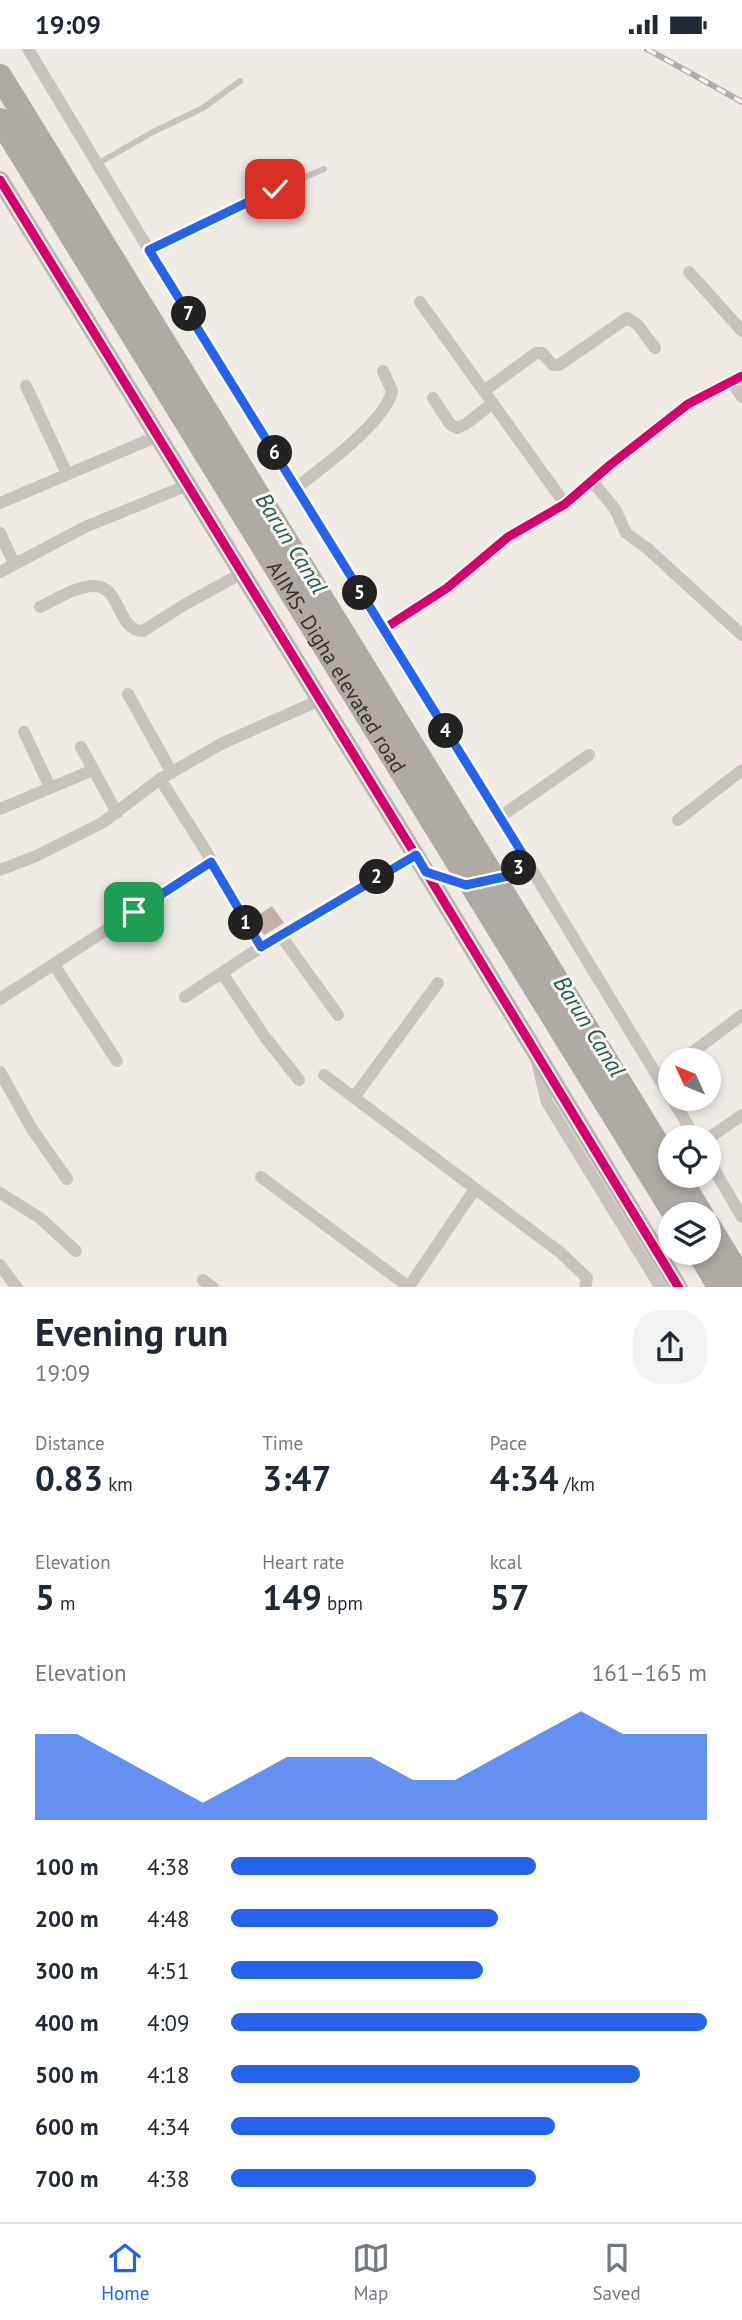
<!DOCTYPE html>
<meta charset="utf-8">
<style>
:root{--surface:#fff;--page:#f2f2f3;--text:#1f2937;--muted:#747a83;--line:#e0e1e3;--accent:#2563eb}
body{margin:0;font-family:"PT Sans",sans-serif;background:var(--page);color:var(--text);height:100vh;display:flex;flex-direction:column;font-size:26px;white-space:nowrap}
*{box-sizing:border-box;margin:0}
p{font-size:23px;color:var(--muted)}
.icon{flex:none;width:38px;height:38px;fill:none;stroke:currentColor;stroke-width:2;stroke-linecap:round;stroke-linejoin:round}
.map{position:relative;height:1238px;overflow:hidden}
.drawer{display:flex;flex-direction:column;background:var(--surface);flex:1}
.drawer>*{flex:none}
.needle{width:46px;rotate:314deg}
.fabs{position:absolute;left:658px;top:999px;display:grid;gap:14px}
.fabs a{display:grid;place-items:center;width:63px;height:63px;border-radius:50%;background:var(--surface);box-shadow:0 4px 10px #0003;font-size:35px}
.pin{position:absolute;display:grid;place-items:center;width:60px;height:60px;color:#fff;margin:-30px;border-radius:14px;box-shadow:0 4px 10px #0006}
.km{position:absolute;width:35px;height:35px;margin:-18px;border-radius:50%;background:#222;color:#fff;font-size:19px;line-height:35px;text-align:center}
.round{display:grid;place-items:center;flex:none;width:74px;height:74px;border-radius:28px;background:var(--page)}
.headline{display:flex;align-items:center;justify-content:space-between;height:119px;padding:0 35px}
h1{font-size:38px;font-weight:700;line-height:52px}
.stats{display:grid;grid-template-columns:repeat(3,1fr);gap:10px;height:119px;padding:7px 35px}
.stats div{display:grid;align-content:center}
.stats b{font-size:35px;font-weight:700}
.stats small{font-size:19px;font-weight:400}
.stats p{font-size:19px}
.chart{height:196px;padding:14px 35px}
.chart p{display:flex;justify-content:space-between}
.chart svg{width:100%;height:126px;margin-top:7px;fill:var(--accent);opacity:.7}
ul{padding:0 35px;list-style:none;font-size:23px}
li{display:grid;grid-template-columns:112px 84px 1fr;align-items:center;height:52px}
li i{height:18px;border-radius:9px;background:var(--accent)}
.status{display:flex;justify-content:space-between;align-items:center;height:49px;padding:0 35px;background:var(--surface);direction:ltr}
.status svg{height:19px;fill:currentColor}
.tab-bar{display:flex;justify-content:space-around;align-items:center;height:98px;border-top:2px solid var(--line);background:var(--surface);font-size:19px;color:var(--muted)}
.tab-bar a{display:grid;justify-items:center;gap:4px}
.tab-bar .active{color:var(--accent)}
.map>svg:first-child{display:block}
.building{fill:#c3afa7}
.lines{fill:none;stroke-linecap:round;stroke-linejoin:round}
.lane{stroke:#c9c3be;stroke-width:6}
.street{stroke:#c9c3be;stroke-width:12}
.secondary{stroke:#bab3ae;stroke-width:18}
.highway{stroke:#afaaa4;stroke-width:24}
.rail-casing{stroke:#b1aca8;stroke-width:6}
.rail{stroke:#fbf5ee;stroke-width:3.5;stroke-dasharray:10;stroke-linecap:butt}
.highway-bridge{stroke:#afaaa4;stroke-width:24}
.cycleway-casing{stroke:#fbf5ee;stroke-width:13}
.cycleway{stroke:#d6006c;stroke-width:9}
.route-casing{stroke:#fff;stroke-width:14}
.route{stroke:#2563eb;stroke-width:9}
.labels{text-anchor:middle;dominant-baseline:central;stroke-width:6;stroke-linejoin:round;paint-order:stroke}
.street-label{font-size:21px;fill:#3b302b;stroke:#fbf5ee}
.water-label{font-size:23px;font-style:italic;fill:#1f5a5e;stroke:#fbf5ee}
</style>
<div class="status"><b>19:09</b><svg viewBox="0 0 49 12"><path d="M0 12V9h3v3zM5 12V6h3v6zM10 12V3h3v9zM15 12V0h3v12zM26 1h20v11H26zM47 4h2v5h-2z"/></svg></div>
<div class="map">
<svg width="742" height="1239" viewBox="0 0 742 1239">
<rect width="100%" height="100%" fill="#f0ebe5"/>
<path class="building" d="M272 857 284 874 264 886 254 869Z"/>
<g class="lines">
<path class="lane" d="M97 115 153 83 203 59 240 32
M149 201 248 152 324 120"/>
<path class="street" d="M28 0 149 201 297 438 382 581 477 730 670 1048
M689 223 742 282
M420 253 565 455
M732 334 742 348
M26 337 67 425
M484 342 536 304H542L553 316H559L627 269 638 276 655 299
M433 349 450 375 457 379 466 375 493 354
M592 432 615 460 626 484 648 500 742 586
M297 438C322 419 386 372 392 342L383 322
M0 454 158 387
M0 484 14 514
M0 523 85 478 188 436
M40 558C55 551 75 538 92 537 122 535 116 582 143 582L184 556 242 524
M382 581 447 539 508 488 565 455 610 416 688 355 742 327
M128 645 172 724
M24 683 50 738
M81 698 117 764
M160 730 204 799 261 898
M0 760 93 721
M500 768 589 706
M678 771 742 721
M0 821 36 807 102 774 160 730 223 694 320 651
M426 823 466 836 470 835
M491 831 508 827 527 812
M281 887 338 966
M54 916 117 1012
M222 924 265 988 299 1031
M185 948 261 898 416 806
M0 950 211 813
M681 1012 742 966
M537 1013 547 1053 661 1239
M0 1023 32 1080 67 1130
M324 1026 561 1204 587 1229 585 1239
M658 1028 670 1019
M355 1047 438 934
M672 1050 695 1088
M709 1089 742 1066
M709 1112 742 1168
M261 1128 410 1239
M0 1144 40 1169 76 1202
M0 1216 17 1239
M203 1231 213 1239
M408 1239 475 1140"/>
<path class="secondary" d="M0 131 426 823 679 1239"/>
<path class="highway" d="M678 1127 702 1166
M709 1177 742 1231
M699 1204 720 1239"/>
<defs>
<path id="rail" d="M647 0 742 53"/>
</defs>
<use href="#rail" class="rail-casing"/>
<use href="#rail" class="rail"/>
<g class="highway-bridge">
<path d="M0 27 670 1115"/>
<path id="s1" d="M0 71 675 1166"/>
</g>
<defs>
<path id="cycleway" d="M0 131 426 823 679 1239
M382 581 447 539 508 488 565 455 610 416 688 355 742 327"/>
</defs>
<use href="#cycleway" class="cycleway-casing"/>
<use href="#cycleway" class="cycleway"/>
</g>
<g class="lines">
<defs>
<path id="route" d="M134 863 211 813 261 898 416 806 426 823 466 836 508 827 527 812 149 201 275 140"/>
</defs>
<use href="#route" class="route-casing"/>
<use href="#route" class="route"/>
</g>
<g class="labels">
<g class="street-label">
<text stroke="none"><textPath href="#s1" startOffset="642">AIIMS- Digha elevated road</textPath></text>
</g>
<g class="water-label">
<text transform="translate(292 494) rotate(58)">Barun Canal</text>
<text transform="translate(590 977) rotate(58)">Barun Canal</text>
</g>
</g>
</svg>
<div class="fabs">
<a><svg class="needle" viewBox="-14 -14 28 28"><path d="M0-13l5 13h-10z" fill="#e53935"/><path d="M0 13l5-13h-10z" fill="#747a83"/></svg></a>
<a><svg class="icon" aria-label="locate" viewBox="0 0 24 24"><circle cx="12" cy="12" r="6"/><path d="M12 2v4M12 18v4M2 12h4M18 12h4"/></svg></a>
<a><svg class="icon" aria-label="layers" viewBox="0 0 24 24"><path d="M12 4l9 5-9 5-9-5zM3 14l9 5 9-5"/></svg></a>
</div>
<div class="pin" style="left:134px;top:863px;background:#1e9e55"><svg class="icon" aria-label="arrive" viewBox="0 0 24 24"><path d="M6 21V4h12l-3 4 3 4H6"/></svg></div>
<div class="pin" style="left:275px;top:140px;background:#d93025"><svg class="icon" aria-label="check" viewBox="0 0 24 24"><path d="M5 12l5 5 9-10"/></svg></div>
<b class="km" style="left:246px;top:874px">1</b>
<b class="km" style="left:377px;top:828px">2</b>
<b class="km" style="left:519px;top:819px">3</b>
<b class="km" style="left:446px;top:682px">4</b>
<b class="km" style="left:360px;top:544px">5</b>
<b class="km" style="left:275px;top:404px">6</b>
<b class="km" style="left:189px;top:265px">7</b>
</div>
<section class="drawer">
<div class="headline"><div><h1>Evening run</h1><p>19:09</p></div><a class="round"><svg class="icon" aria-label="share" viewBox="0 0 24 24"><path d="M12 15V3M7 8l5-5 5 5M5 13v7h14v-7"/></svg></a></div>
<div class="stats">
<div><p>Distance</p><b>0.83<small> km</small></b></div>
<div><p>Time</p><b>3:47</b></div>
<div><p>Pace</p><b>4:34<small> /km</small></b></div>
</div>
<div class="stats">
<div><p>Elevation</p><b>5<small> m</small></b></div>
<div><p>Heart rate</p><b>149<small> bpm</small></b></div>
<div><p>kcal</p><b>57</b></div>
</div>
<div class="chart"><p><span>Elevation</span>161–165 m</p>
<svg viewBox="0 0 160 44" preserveAspectRatio="none"><path d="M0 44V14L10 14L20 22L30 30L40 38L50 30L60 22L70 22L80 22L90 30L100 30L110 22L120 14L130 6L140 14L150 14L160 14V44z"/></svg>
</div>
<ul>
<li><b>100 m</b>4:38<i style="width:64%"></i></li>
<li><b>200 m</b>4:48<i style="width:56%"></i></li>
<li><b>300 m</b>4:51<i style="width:53%"></i></li>
<li><b>400 m</b>4:09<i style="width:100%"></i></li>
<li><b>500 m</b>4:18<i style="width:86%"></i></li>
<li><b>600 m</b>4:34<i style="width:68%"></i></li>
<li><b>700 m</b>4:38<i style="width:64%"></i></li>
</ul>
</section>
<nav class="tab-bar">
<a class="active"><svg class="icon" aria-label="home" viewBox="0 0 24 24"><path d="M3 11l9-7 9 7M6 9v11h12V9"/></svg>Home</a>
<a><svg class="icon" aria-label="map" viewBox="0 0 24 24"><path d="M3 6l6-2 6 2 6-2v14l-6 2-6-2-6 2zM9 4v14M15 6v14"/></svg>Map</a>
<a><svg class="icon" aria-label="saved" viewBox="0 0 24 24"><path d="M7 4h10v16l-5-4-5 4z"/></svg>Saved</a>
</nav>
